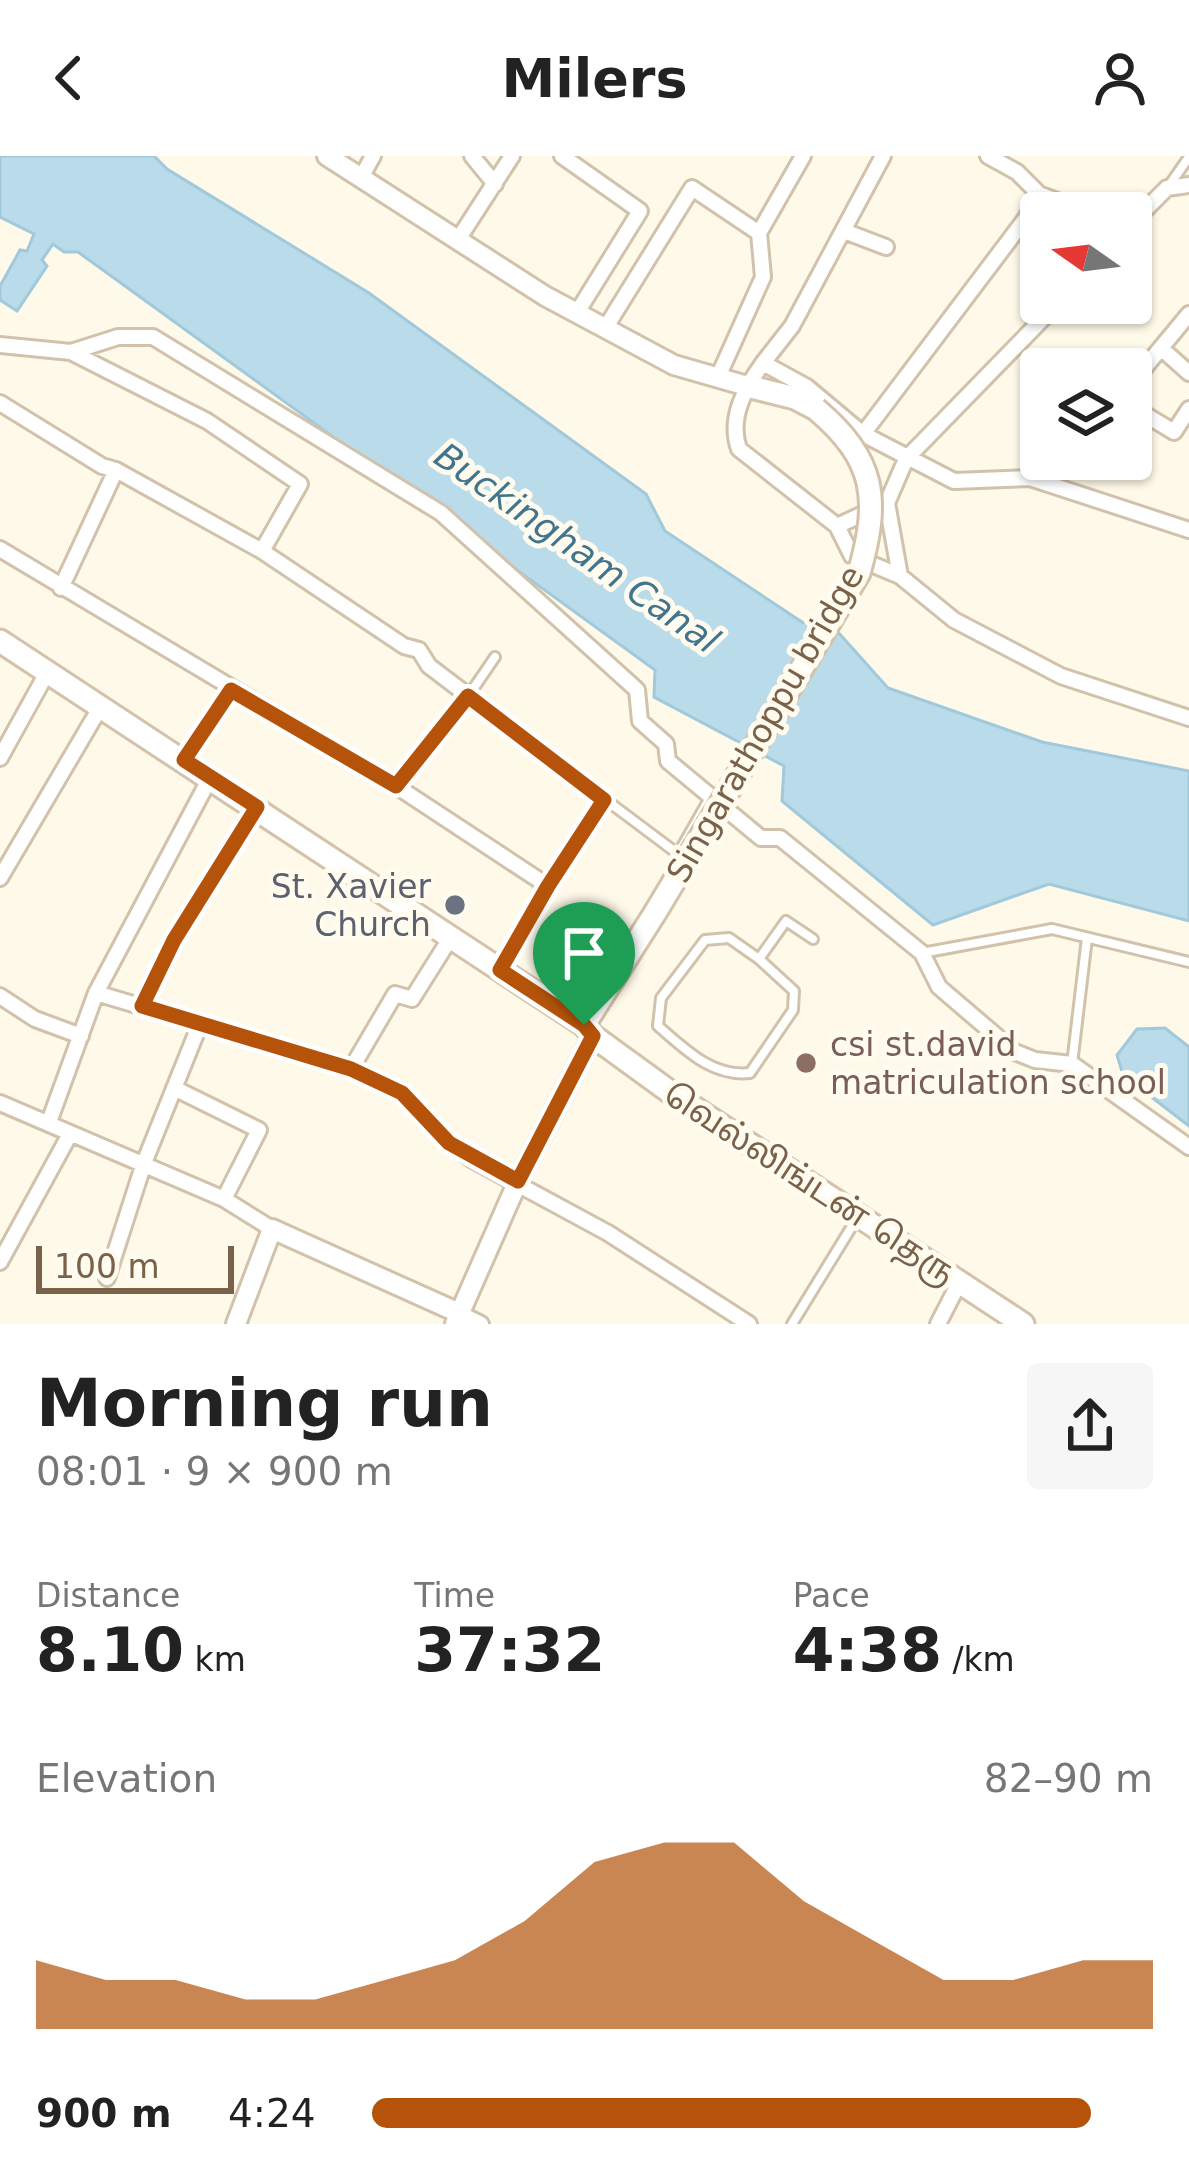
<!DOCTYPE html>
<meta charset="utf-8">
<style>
:root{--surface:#fff;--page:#f6f6f6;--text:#222;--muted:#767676;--accent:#b45309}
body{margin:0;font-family:"DejaVu Sans","Noto Sans Tamil",sans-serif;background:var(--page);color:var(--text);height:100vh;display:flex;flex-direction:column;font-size:45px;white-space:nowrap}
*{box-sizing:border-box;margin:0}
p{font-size:39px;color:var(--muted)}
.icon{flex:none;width:66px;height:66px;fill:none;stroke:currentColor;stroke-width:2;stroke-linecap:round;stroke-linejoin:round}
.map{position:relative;height:1168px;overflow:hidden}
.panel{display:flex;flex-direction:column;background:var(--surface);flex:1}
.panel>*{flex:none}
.needle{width:78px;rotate:284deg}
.tools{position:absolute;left:1020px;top:36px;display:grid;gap:24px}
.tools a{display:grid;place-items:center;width:132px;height:132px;border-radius:12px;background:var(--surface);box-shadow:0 3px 9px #0004;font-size:60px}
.scale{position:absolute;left:36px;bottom:30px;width:198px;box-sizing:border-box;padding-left:12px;border:6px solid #7a624a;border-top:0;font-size:33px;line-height:42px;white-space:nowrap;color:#7a624a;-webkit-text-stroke:9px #fffbef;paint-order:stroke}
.pin{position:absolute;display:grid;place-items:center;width:102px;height:102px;color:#fff;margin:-123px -51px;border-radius:50% 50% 50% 0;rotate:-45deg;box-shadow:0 0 12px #0007}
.pin .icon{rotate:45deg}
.round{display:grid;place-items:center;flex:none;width:126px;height:126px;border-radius:12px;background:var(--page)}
.summary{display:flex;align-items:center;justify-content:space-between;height:204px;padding:0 36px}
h1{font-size:66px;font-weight:700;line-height:90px}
.stats{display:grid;grid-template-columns:repeat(3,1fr);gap:18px;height:204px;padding:12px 36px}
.stats div{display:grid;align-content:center}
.stats b{font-size:60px;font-weight:700}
.stats small{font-size:33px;font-weight:400}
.stats p{font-size:33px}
.chart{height:336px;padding:24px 36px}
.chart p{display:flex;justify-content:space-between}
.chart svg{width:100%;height:216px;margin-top:12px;fill:var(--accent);opacity:.7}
ul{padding:0 36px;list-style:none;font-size:39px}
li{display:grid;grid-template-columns:192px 144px 1fr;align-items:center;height:90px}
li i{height:30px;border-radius:15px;background:var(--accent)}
header{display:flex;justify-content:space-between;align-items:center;height:156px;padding:0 36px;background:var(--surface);font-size:54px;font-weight:700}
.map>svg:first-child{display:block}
.water{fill:#badbe9;stroke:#a0c9db;stroke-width:3}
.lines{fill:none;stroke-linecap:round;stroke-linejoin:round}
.service-casing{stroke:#d1c2ac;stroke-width:14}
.minor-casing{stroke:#d1c2ac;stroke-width:20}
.tertiary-casing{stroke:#d1c2ac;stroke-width:24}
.secondary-casing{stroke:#d4c3aa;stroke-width:27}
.service{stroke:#fff;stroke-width:8}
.minor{stroke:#fff;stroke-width:14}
.tertiary{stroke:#fff;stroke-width:18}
.secondary{stroke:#fff;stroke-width:21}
.secondary-bridge-casing{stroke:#d4c3aa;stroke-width:27;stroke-linecap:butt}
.secondary-bridge{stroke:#fff;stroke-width:21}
.route-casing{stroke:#fff;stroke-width:24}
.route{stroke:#b45309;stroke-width:15}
.worship-dot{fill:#6b7280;stroke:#fffbef;stroke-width:4.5}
.education-dot{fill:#8d6e63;stroke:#fffbef;stroke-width:4.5}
.labels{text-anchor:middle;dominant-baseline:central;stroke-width:10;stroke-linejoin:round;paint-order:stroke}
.street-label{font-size:33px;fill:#7a624a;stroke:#fffbef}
.worship-label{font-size:33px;fill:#5b616d;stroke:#fffbef;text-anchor:end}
.education-label{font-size:33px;fill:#785e54;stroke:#fffbef;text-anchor:start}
.water-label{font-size:36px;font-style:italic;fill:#41758e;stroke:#fffbef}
</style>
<header><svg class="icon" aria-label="back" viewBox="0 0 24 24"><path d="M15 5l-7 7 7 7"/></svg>Milers<svg class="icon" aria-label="person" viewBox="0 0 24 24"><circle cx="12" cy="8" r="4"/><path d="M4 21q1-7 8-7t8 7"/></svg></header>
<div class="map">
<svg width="1189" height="1168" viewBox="0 0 1189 1168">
<rect width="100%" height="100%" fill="#fef9e8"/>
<path class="water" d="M0 0H154L167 13 369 137 646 338 665 375 802 466 838 476 888 532 1042 586 1189 615V765L1049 728 933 769 782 645 784 610 654 541 655 514 78 96H64L53 88 42 104 47 110 17 155 0 144V130L20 94 27 95 34 78 0 61Z
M1165 872 1189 891V970L1123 919 1117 899 1137 873Z"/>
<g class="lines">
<defs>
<path id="service" d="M1168 31 1189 1
M469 539 495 501
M606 644 678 698 711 640
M922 797 1052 773 1189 806
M759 803 729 782 705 784 661 842 658 870C686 894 712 921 750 917L793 854 794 835 759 803 786 765 813 783
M1072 908 1087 782
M792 1168 857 1062"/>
<path id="minor" d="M472 0 495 28
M562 0 640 55 578 155
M883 0 792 170 763 207 807 231 863 278 954 325 1030 322 1189 374
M988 0 1017 16 1039 38 1083 55 1100 48 1118 57
M362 20 373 0
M1131 68 1167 32 1189 29
M844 75 886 91
M459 82 512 0
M606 171 692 32 759 77 803 0
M0 189 71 196 118 181H153L441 357 637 534 640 565 666 588 668 605 761 682H780L922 797 939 831 1015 896 1035 904 1072 908 1189 991
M1162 193 1189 217
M71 196 207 265 300 328 262 395
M763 207C745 232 728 262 739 293L837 370 887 347 906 303 1058 147
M718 221 763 121 759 77
M1131 228 1189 158
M0 247 102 310 116 314 262 395 404 490 419 494 429 510 604 643 548 730 500 814
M1131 250 1174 276 1189 253
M863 278 1026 62 1039 38
M1030 322 1048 303
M887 347 900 420 954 464 1061 520 1189 562
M837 370 852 400 900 420
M0 393 396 630 548 730
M61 432 116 314
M0 602 48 515
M184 604 231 534
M396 630 468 540
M0 722 101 550
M96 837 351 913 395 838 412 843 451 781
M0 840 35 863 81 880
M142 850 174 784 257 651
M351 913 402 937 449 987 473 1004 608 1077 749 1168
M174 932 259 974 224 1043
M0 947 224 1043 272 1073
M49 966 96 837 210 622
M0 1106 70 978
M107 1122 144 1007 200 868
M459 1157 481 1168
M938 1168 960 1125 965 1128"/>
<path id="tertiary" d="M327 0 545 140 674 209 747 230
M236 1168 272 1073 459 1157
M455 1168 518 1025 593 880"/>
<path id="secondary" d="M747 230 795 242 816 253
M0 485 584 869 593 880 670 936 1023 1168
M584 869 655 757"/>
</defs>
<use href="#service" class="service-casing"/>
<use href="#minor" class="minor-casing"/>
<use href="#tertiary" class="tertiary-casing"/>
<use href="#secondary" class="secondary-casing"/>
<use href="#service" class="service"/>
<use href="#minor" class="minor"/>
<use href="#tertiary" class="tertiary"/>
<use href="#secondary" class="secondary"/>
<defs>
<path id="secondary-bridge" d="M655 757 859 417C880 343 876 304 816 253"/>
</defs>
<use href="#secondary-bridge" class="secondary-bridge-casing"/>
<use href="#secondary-bridge" class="secondary-bridge"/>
</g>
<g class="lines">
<defs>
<path id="route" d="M231 534 396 630 468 540 604 644 548 730 500 814 584 869 593 880 518 1025 449 987 402 937 351 913 142 850 174 784 257 651 184 604Z"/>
</defs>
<use href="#route" class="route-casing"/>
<use href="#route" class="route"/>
</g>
<circle class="worship-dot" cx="455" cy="749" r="12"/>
<circle class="education-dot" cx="806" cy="907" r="12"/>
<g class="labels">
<g class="street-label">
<text transform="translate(765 568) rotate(-60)">Singarathoppu bridge</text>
<text transform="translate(810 1027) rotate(33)">வெல்லிங்டன் தெரு</text>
</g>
<g class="worship-label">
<text x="431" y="730">St. Xavier<tspan x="431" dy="38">Church</tspan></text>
</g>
<g class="education-label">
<text x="830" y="888">csi st.david<tspan x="830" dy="38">matriculation school</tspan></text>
</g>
<g class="water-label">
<text transform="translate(577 392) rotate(35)">Buckingham Canal</text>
</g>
</g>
</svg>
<div class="tools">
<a><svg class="needle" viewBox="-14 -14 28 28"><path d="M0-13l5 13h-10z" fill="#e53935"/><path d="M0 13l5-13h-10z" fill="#767676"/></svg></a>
<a><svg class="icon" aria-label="layers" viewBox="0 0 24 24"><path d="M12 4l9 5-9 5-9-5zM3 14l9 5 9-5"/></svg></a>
</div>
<div class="scale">100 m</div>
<div class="pin" style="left:584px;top:869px;background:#1e9e55"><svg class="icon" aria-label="arrive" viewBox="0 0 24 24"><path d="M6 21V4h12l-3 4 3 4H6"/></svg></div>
</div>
<section class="panel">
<div class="summary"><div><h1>Morning run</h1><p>08:01 · 9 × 900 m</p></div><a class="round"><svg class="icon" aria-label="share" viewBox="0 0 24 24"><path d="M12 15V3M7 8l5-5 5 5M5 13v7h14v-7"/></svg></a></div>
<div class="stats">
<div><p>Distance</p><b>8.10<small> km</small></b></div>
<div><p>Time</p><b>37:32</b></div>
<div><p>Pace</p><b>4:38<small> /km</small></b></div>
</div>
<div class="chart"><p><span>Elevation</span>82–90 m</p>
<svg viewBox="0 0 160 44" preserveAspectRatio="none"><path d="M0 44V30L10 34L20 34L30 38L40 38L50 34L60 30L70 22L80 10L90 6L100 6L110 18L120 26L130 34L140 34L150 30L160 30V44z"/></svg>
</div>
<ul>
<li><b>900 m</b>4:24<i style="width:92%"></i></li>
</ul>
</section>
